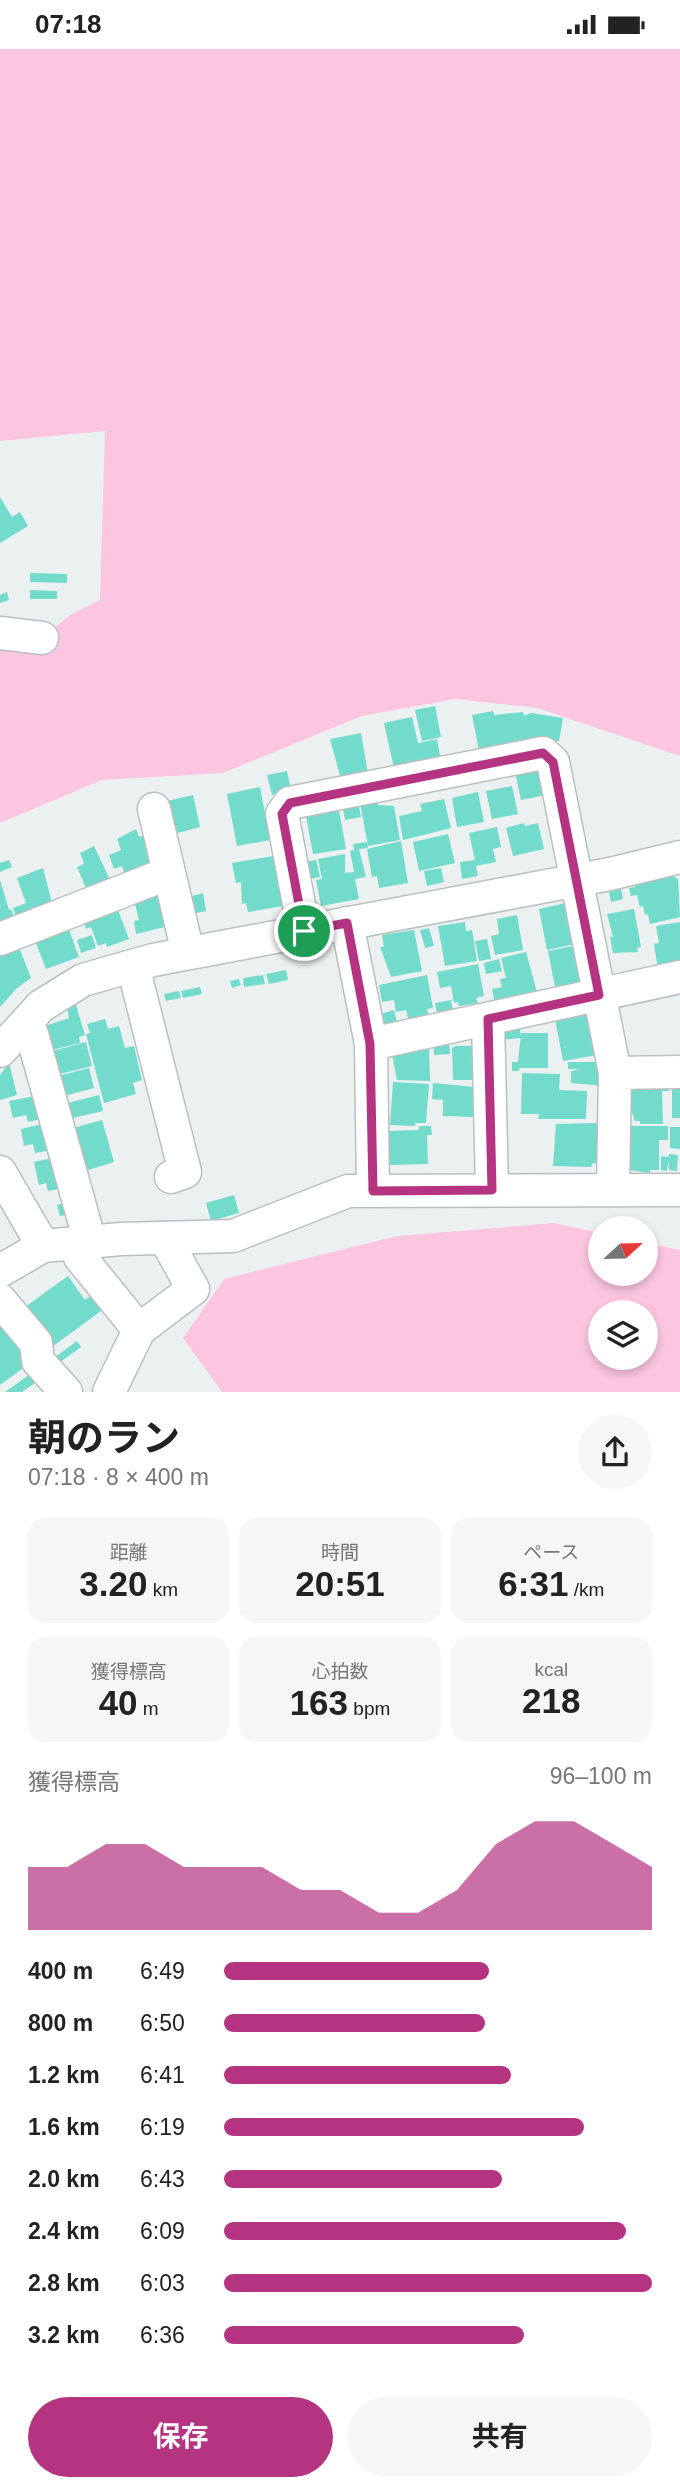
<!DOCTYPE html>
<html lang="ja">
<meta charset="utf-8">
<style>
:root{--surface:#fff;--page:#f6f6f6;--text:#222;--muted:#767676;--accent:#b43481}
body{margin:0;font-family:Arial,"Noto Sans JP",sans-serif;background:var(--page);color:var(--text);height:100vh;display:flex;flex-direction:column;font-size:26px;white-space:nowrap}
*{box-sizing:border-box;margin:0}
p{font-size:23px;color:var(--muted)}
.icon{flex:none;width:38px;height:38px;fill:none;stroke:currentColor;stroke-width:2;stroke-linecap:round;stroke-linejoin:round}
.map{position:relative;height:1343px;overflow:hidden}
.drawer{display:flex;flex-direction:column;background:var(--surface);flex:1}
.drawer>*{flex:none}
.needle{width:46px;rotate:68deg}
.buttons{position:absolute;left:588px;top:1167px;display:grid;gap:14px}
.buttons a{display:grid;place-items:center;width:70px;height:70px;border-radius:50%;background:var(--surface);box-shadow:0 4px 10px #0003;font-size:35px}
.pin{position:absolute;display:grid;place-items:center;width:60px;height:60px;color:#fff;margin:-30px;border:4px solid #fff;border-radius:50%;box-shadow:0 2px 7px #0007}
.round{display:grid;place-items:center;flex:none;width:74px;height:74px;border-radius:37px;background:var(--page)}
.summary{display:flex;align-items:center;justify-content:space-between;height:119px;padding:0 28px}
h1{font-size:38px;font-weight:700;line-height:52px}
.figures{display:grid;grid-template-columns:repeat(3,1fr);gap:10px;height:119px;padding:7px 28px}
.figures div{display:grid;align-content:center;border-radius:18px;background:var(--page);text-align:center}
.figures b{font-size:35px;font-weight:700}
.figures small{font-size:19px;font-weight:400}
.figures p{font-size:19px}
.chart{height:196px;padding:14px 28px}
.chart p{display:flex;justify-content:space-between}
.chart svg{width:100%;height:126px;margin-top:7px;fill:var(--accent);opacity:.7}
.action{display:flex;gap:14px;margin-top:auto;padding:14px 28px}
.action a{flex:1;height:80px;border-radius:42px;background:var(--accent);color:#fff;font-size:28px;font-weight:700;line-height:80px;text-align:center}
.action a+a{background:var(--page);color:var(--text)}
ul{padding:0 28px;list-style:none;font-size:23px}
li{display:grid;grid-template-columns:112px 84px 1fr;align-items:center;height:52px}
li i{height:18px;border-radius:9px;background:var(--accent)}
.status{display:flex;justify-content:space-between;align-items:center;height:49px;padding:0 35px;background:var(--surface);direction:ltr}
.status svg{height:19px;fill:currentColor}
.map>svg:first-child{display:block}
.green{fill:#fcc6e0;fill-rule:evenodd}
.building{fill:#73dbcb}
.lines{fill:none;stroke-linecap:round;stroke-linejoin:round}
.minor-casing{stroke:#b9c0be;stroke-width:35}
.minor{stroke:#fff;stroke-width:32}
.route-casing{stroke:#fff;stroke-width:14}
.route{stroke:#b43481;stroke-width:9}
</style>
<div class="status"><b>07:18</b><svg viewBox="0 0 49 12"><path d="M0 12V9h3v3zM5 12V6h3v6zM10 12V3h3v9zM15 12V0h3v12zM26 1h20v11H26zM47 4h2v5h-2z"/></svg></div>
<div class="map">
<svg width="680" height="1343" viewBox="0 0 680 1343">
<rect width="100%" height="100%" fill="#ebf1f0"/>
<path class="green" d="M0 0H680V707L537 659 455 650 362 667 223 724 102 731 0 774V590L42 589 70 566 100 551 105 382 0 392Z
M554 1174 600 1184V1225H646V1194L680 1201V1343H222L183 1289 224 1230 397 1187ZM600 1264H646V1309H600Z"/>
<path class="building" d="M0 448 12 468 20 463 28 477 0 494Z
M30 524 67 525V534L30 533Z
M30 541 57 542V550H30Z
M7 543 9 551 0 554V546Z
M435 657 441 688 422 692 415 661Z
M493 662 494 666 523 663 524 667 531 664 563 669 559 692 549 694 547 688 479 702 472 666Z
M412 668 418 694 437 690 440 707 394 719 384 674Z
M361 684 368 725 341 730 330 690Z
M542 717 547 746 521 751 515 723Z
M287 722 291 741 272 746 267 726Z
M512 737 518 765 492 770 486 742Z
M260 738 270 791 237 797 227 745Z
M478 743 484 773 457 778 452 749Z
M193 746 200 778 170 786 163 753Z
M444 750 451 779 403 791 399 767 422 762 420 755Z
M377 751 378 756 394 757 400 791 368 797 360 754Z
M358 752 361 768 345 771 342 754Z
M338 756 346 800 313 805 306 767Z
M524 774 525 777 538 774 544 800 513 807 506 779Z
M497 778 501 798 493 800 496 813 476 817 478 827 462 830 460 813 475 811 469 784Z
M136 780 139 788 148 785 157 810 149 813 152 821 126 830 122 817 114 820 109 806 121 801 117 790Z
M448 785 455 814 419 822 413 793Z
M401 792 408 834 379 839 377 827 372 828 367 800Z
M367 793 368 799 359 800 366 828 355 830 359 850 321 857 316 831 322 830 318 810 345 805V824L354 823 350 802 354 801 353 795Z
M94 797 113 837 101 842 97 834 86 839 77 818 84 815 80 804Z
M273 807 283 857 248 863 246 854 242 855 241 833 236 834 232 814Z
M9 811 12 818 0 823V814Z
M316 811 320 828 303 831 299 814Z
M43 819 52 854 19 875 13 859 26 854 17 829Z
M441 819 444 833 427 837 424 822Z
M668 824 678 830 680 868 650 875 648 865 645 866 643 857 640 858 637 846 631 847 629 839 635 838 634 833Z
M0 831 9 861 11 860 17 875H0Z
M621 840 623 850 611 853 609 843Z
M203 844 206 862 192 865 188 848Z
M162 845 169 877 136 885 134 872 139 871 134 851Z
M566 854 575 895 547 901 539 860Z
M116 856 129 890 107 898 106 894 98 897 91 878 86 880 83 872Z
M634 860 641 898 637 899 638 903 613 904 610 888H613L607 865Z
M517 866 523 901 495 906 491 887 499 885 497 870Z
M465 873 466 882 472 881 477 912 445 917 438 877Z
M680 873V917L658 921 654 895 659 894 656 877Z
M67 875 79 908 46 920 34 889Z
M429 879 434 897 425 899 420 881Z
M414 881 422 922 391 928 380 898H384L382 886Z
M92 886 96 899 81 904 77 891Z
M487 890 491 910 479 912 475 892Z
M17 893 31 929 16 940 0 958V900Z
M578 896 585 933 555 938 548 902Z
M526 903 538 947 495 956 492 940 502 938 500 930 506 929 501 909Z
M499 910 502 922 486 925 484 914Z
M478 915 484 947 476 949 478 954 459 957 458 953 454 954 451 937 440 939 437 923Z
M286 921 288 931 269 935 266 925Z
M263 926 265 935 244 938 243 929Z
M427 926 433 959 427 960 429 968 409 972 406 961 396 963 394 951 382 953 379 936Z
M239 930 241 936 232 939 230 932Z
M200 938 202 945 183 949 181 942Z
M179 942 181 949 166 952 164 945Z
M451 951 454 967 438 970 435 954Z
M76 956 85 986 79 988 80 994 48 1002 42 978 69 969 67 958Z
M394 961 398 977 387 980 380 976 377 966Z
M588 963 597 1006 563 1012 555 970Z
M105 970 108 980 119 977 125 999 134 997 142 1031 133 1034 136 1045 104 1054 86 985 90 984 87 975Z
M519 974 521 989 501 991 504 975Z
M521 984H548V1019H519V1022H512V1013H518Z
M449 990 450 1005 434 1006 433 991Z
M86 993 92 1017 56 1026 49 1003Z
M429 997 430 1032 397 1031 392 1004Z
M456 997H479V1031H453L452 999Z
M568 1013H601L604 1037 571 1034V1022L581 1020H568Z
M9 1014 17 1046 0 1051V1026Z
M89 1019 94 1039 64 1047 58 1027Z
M522 1024 560 1025 559 1041 587 1042 586 1070H538L539 1065H521Z
M629 1029H669V1042H662L663 1075H640V1072H635L629 1055Z
M393 1033 429 1035 426 1074H415V1077L390 1076Z
M433 1034 474 1038 473 1068 443 1067V1051L432 1050Z
M672 1038H680V1069H672Z
M40 1046 45 1069 28 1073 26 1066 13 1069 9 1052Z
M99 1046 103 1062 68 1070 64 1055Z
M102 1071 114 1113 82 1123 70 1080Z
M47 1074 53 1101 35 1104 33 1095 24 1097 21 1080Z
M598 1074 603 1114H593L591 1118 553 1117 556 1075Z
M419 1077H431L432 1086H427L428 1115 389 1116 388 1082 419 1081Z
M626 1077H668V1091H659V1121H650V1124L629 1121Z
M670 1078H680V1100L670 1099Z
M669 1105 678 1106 677 1122 669 1121V1111L667 1122 661 1121V1107L669 1108Z
M56 1108 63 1139 48 1142 46 1134 39 1136 34 1113Z
M234 1146 239 1164 211 1172 206 1154Z
M64 1154 66 1166 60 1167 57 1156Z
M68 1227 85 1251 93 1245 101 1262 0 1336V1276Z
M77 1292 81 1298 59 1314 55 1308Z
M43 1316 49 1324 22 1343H5Z"/>
<g class="lines">
<defs>
<path id="minor" d="M0 584 42 589
M154 760 188 904
M347 874 371 995 373 1142
M304 882 282 765 290 754 543 704 553 713 615 1024 613 1141
M0 890 169 824
M133 917 185 1123 171 1128
M488 970 492 1141
M23 977 32 985 90 1193
M371 995 680 928
M0 1002 41 957 83 931 153 911 610 825 680 808
M615 1024 680 1023
M0 1123 43 1197
M75 1194 80 1208 139 1281
M0 1222 43 1197 121 1190 233 1187 348 1142 680 1141
M0 1251 36 1294 38 1312 66 1343
M109 1343 139 1281 193 1240 165 1189"/>
</defs>
<use href="#minor" class="minor-casing"/>
<use href="#minor" class="minor"/>
</g>
<g class="lines">
<defs>
<path id="route" d="M543 704 553 713 599 946 488 970 492 1141 373 1142 370 995 347 874 304 882 282 765 290 754Z"/>
</defs>
<use href="#route" class="route-casing"/>
<use href="#route" class="route"/>
</g>
</svg>
<div class="buttons">
<a><svg class="needle" viewBox="-14 -14 28 28"><path d="M0-13l5 13h-10z" fill="#e53935"/><path d="M0 13l5-13h-10z" fill="#767676"/></svg></a>
<a><svg class="icon" aria-label="layers" viewBox="0 0 24 24"><path d="M12 4l9 5-9 5-9-5zM3 14l9 5 9-5"/></svg></a>
</div>
<div class="pin" style="left:304px;top:882px;background:#1e9e55"><svg class="icon" aria-label="arrive" viewBox="0 0 24 24"><path d="M6 21V4h12l-3 4 3 4H6"/></svg></div>
</div>
<section class="drawer">
<div class="summary"><div><h1>朝のラン</h1><p>07:18 · 8 × 400 m</p></div><a class="round"><svg class="icon" aria-label="share" viewBox="0 0 24 24"><path d="M12 15V3M7 8l5-5 5 5M5 13v7h14v-7"/></svg></a></div>
<div class="figures">
<div><p>距離</p><b>3.20<small> km</small></b></div>
<div><p>時間</p><b>20:51</b></div>
<div><p>ペース</p><b>6:31<small> /km</small></b></div>
</div>
<div class="figures">
<div><p>獲得標高</p><b>40<small> m</small></b></div>
<div><p>心拍数</p><b>163<small> bpm</small></b></div>
<div><p>kcal</p><b>218</b></div>
</div>
<div class="chart"><p><span>獲得標高</span>96–100 m</p>
<svg viewBox="0 0 160 44" preserveAspectRatio="none"><path d="M0 44V22L10 22L20 14L30 14L40 22L50 22L60 22L70 30L80 30L90 38L100 38L110 30L120 14L130 6L140 6L150 14L160 22V44z"/></svg>
</div>
<ul>
<li><b>400 m</b>6:49<i style="width:62%"></i></li>
<li><b>800 m</b>6:50<i style="width:61%"></i></li>
<li><b>1.2 km</b>6:41<i style="width:67%"></i></li>
<li><b>1.6 km</b>6:19<i style="width:84%"></i></li>
<li><b>2.0 km</b>6:43<i style="width:65%"></i></li>
<li><b>2.4 km</b>6:09<i style="width:94%"></i></li>
<li><b>2.8 km</b>6:03<i style="width:100%"></i></li>
<li><b>3.2 km</b>6:36<i style="width:70%"></i></li>
</ul>
<div class="action"><a>保存</a><a>共有</a></div>
</section>
